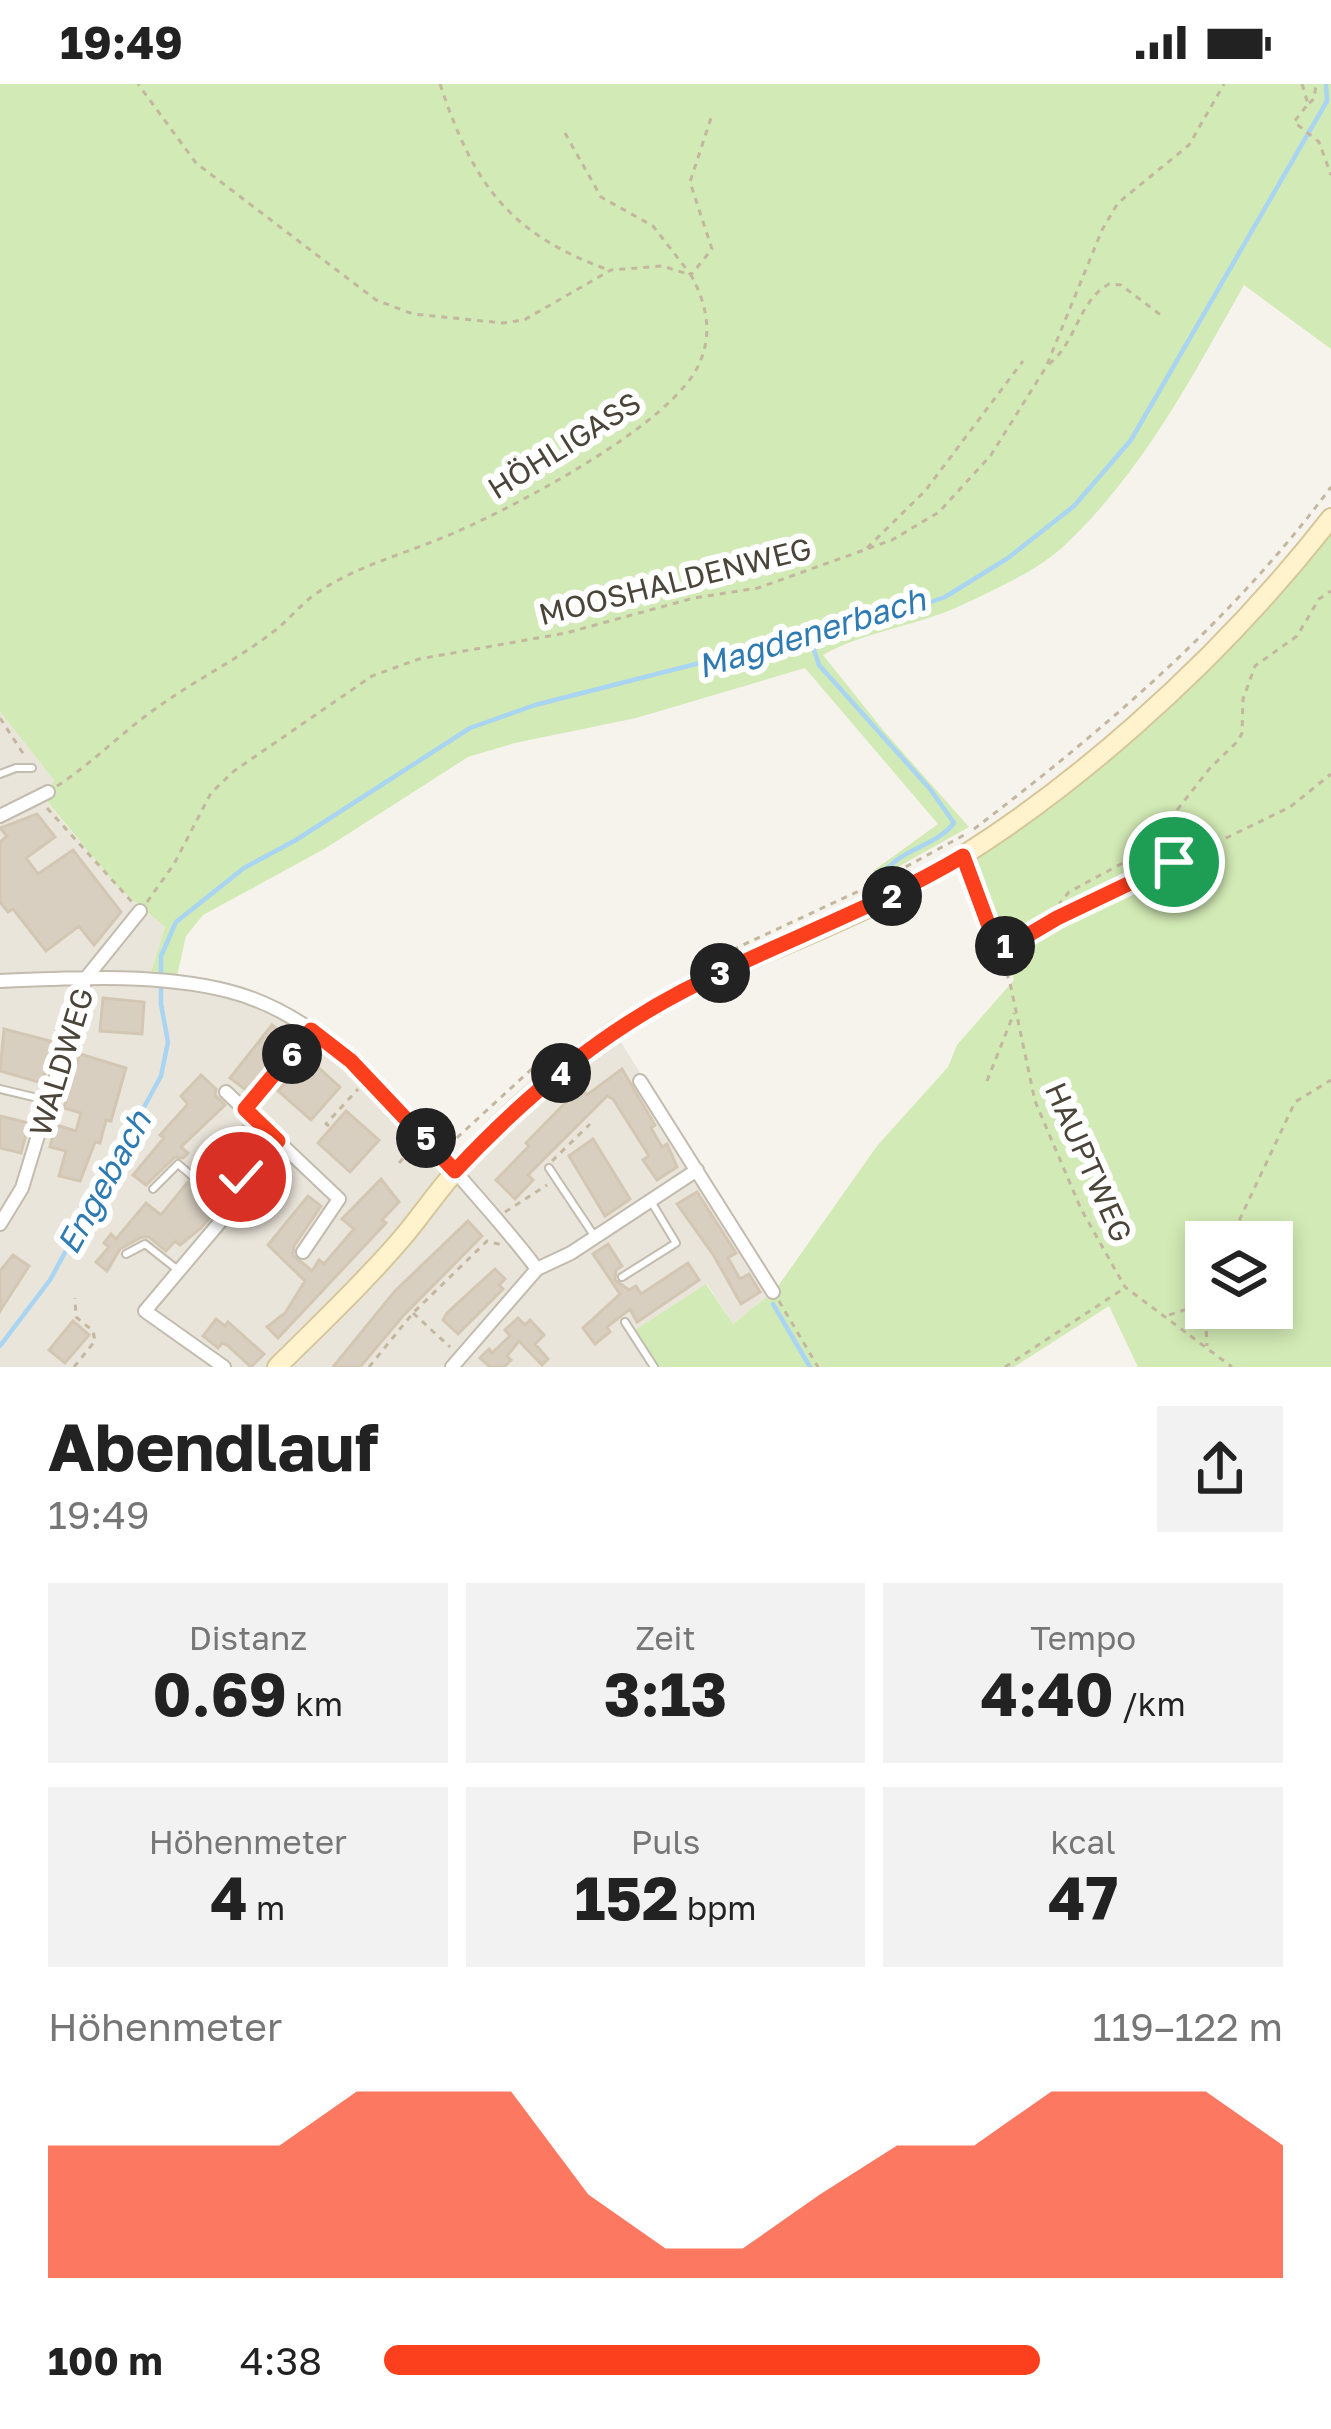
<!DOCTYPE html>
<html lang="de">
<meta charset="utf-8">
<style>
:root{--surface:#fff;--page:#f2f2f2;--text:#222;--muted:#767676;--accent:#fc3f1d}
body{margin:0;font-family:"Golos Text",sans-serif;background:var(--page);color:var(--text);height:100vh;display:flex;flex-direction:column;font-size:45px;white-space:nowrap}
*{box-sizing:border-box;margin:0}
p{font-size:39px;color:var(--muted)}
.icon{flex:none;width:66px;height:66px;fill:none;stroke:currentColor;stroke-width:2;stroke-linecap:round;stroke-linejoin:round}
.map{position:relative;height:1283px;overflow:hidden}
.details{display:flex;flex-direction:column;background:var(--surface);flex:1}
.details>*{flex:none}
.controls{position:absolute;left:1185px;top:1137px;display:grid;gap:24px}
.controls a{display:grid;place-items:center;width:108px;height:108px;border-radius:0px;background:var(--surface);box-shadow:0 6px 18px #0003;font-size:60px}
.pin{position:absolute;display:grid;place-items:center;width:102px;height:102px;color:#fff;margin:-51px;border:6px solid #fff;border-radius:50%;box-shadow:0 3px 12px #0007}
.km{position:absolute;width:60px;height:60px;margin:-30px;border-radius:50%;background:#222;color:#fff;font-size:33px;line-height:60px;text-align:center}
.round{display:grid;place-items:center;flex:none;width:126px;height:126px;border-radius:0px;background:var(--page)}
.summary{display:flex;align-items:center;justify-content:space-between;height:204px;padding:0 48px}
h1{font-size:66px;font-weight:700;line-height:90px}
.figures{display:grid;grid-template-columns:repeat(3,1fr);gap:18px;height:204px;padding:12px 48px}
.figures div{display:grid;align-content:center;border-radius:0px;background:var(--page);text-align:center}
.figures b{font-size:60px;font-weight:700}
.figures small{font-size:33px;font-weight:400}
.figures p{font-size:33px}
.chart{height:336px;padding:24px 48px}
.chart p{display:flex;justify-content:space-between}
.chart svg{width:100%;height:216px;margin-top:12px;fill:var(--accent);opacity:.7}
ul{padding:0 48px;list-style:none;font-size:39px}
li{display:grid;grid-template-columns:192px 144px 1fr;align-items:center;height:90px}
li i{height:30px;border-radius:15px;background:var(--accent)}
.status{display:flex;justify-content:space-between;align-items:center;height:84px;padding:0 60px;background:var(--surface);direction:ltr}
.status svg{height:33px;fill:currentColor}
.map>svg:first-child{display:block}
.residential{fill:#eae5da}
.green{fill:#d2eab5;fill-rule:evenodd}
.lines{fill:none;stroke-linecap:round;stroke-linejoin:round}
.stream{stroke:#a9d4f2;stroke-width:4.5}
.building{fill:#d8cfc1;stroke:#d3c7b4;stroke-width:3}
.service-casing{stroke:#c2bbae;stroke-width:10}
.minor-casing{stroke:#c2bbae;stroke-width:16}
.secondary-casing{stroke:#d6c79b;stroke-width:22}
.path{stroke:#c4b79f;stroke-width:3;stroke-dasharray:6 6;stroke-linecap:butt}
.service{stroke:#fff;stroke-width:6}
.minor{stroke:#fff;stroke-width:12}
.secondary{stroke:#fff3cd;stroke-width:18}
.route-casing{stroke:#fff;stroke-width:24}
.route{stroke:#fc3f1d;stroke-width:15}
.labels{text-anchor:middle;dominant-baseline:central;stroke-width:12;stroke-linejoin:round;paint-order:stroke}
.street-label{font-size:30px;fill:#4b4439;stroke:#fff}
.water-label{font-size:33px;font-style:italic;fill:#2e7ab2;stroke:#fff}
</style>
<div class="status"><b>19:49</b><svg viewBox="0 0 49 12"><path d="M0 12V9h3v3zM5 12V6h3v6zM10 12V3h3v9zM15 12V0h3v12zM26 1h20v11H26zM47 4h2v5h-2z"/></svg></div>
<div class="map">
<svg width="1331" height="1283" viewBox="0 0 1331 1283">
<rect width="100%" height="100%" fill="#f6f3ec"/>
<path class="residential" d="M0 628 54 696 46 717 117 802 165 843 151 888 243 903 275 916 334 957 467 1079 619 955 776 1205 733 1240 707 1200 636 1246 659 1283H0Z"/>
<path class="green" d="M0 0H1331V265L1244 201C1192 293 1143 387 1066 460 1038 487 997 504 962 521 918 542 865 547 823 571L883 646 969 743 882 792 873 787 938 740 805 584 636 634 515 659 468 673 326 764 203 831 186 852 177 892 151 888 165 843 117 802 46 716 54 696 0 628Z
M1331 448V1283H1138L1109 1222 1014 1283H659L635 1246 706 1200 733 1240 776 1205 877 1062 948 983 957 961 1014 896 974 777 1168 619ZM1206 1158H1272V1224H1206Z"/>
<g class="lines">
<path class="stream" d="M810 554 819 581 930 705 954 739C937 761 905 764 887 785
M773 1220 810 1283
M0 1262 50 1196 161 992 168 958 161 920V872L176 838 244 784 296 756 470 644 535 621 908 526 945 513 1008 474 1074 422 1131 356 1327 17 1326 0"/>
</g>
<path class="building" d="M37 730 55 753 26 774 38 790 73 766 121 828 94 861 79 842 46 867 13 825 8 828 0 818V758L7 752 0 744Z
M103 914 144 918 142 950 100 947Z
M272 941 290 956 246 1006 230 994Z
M4 945 54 958 42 999 0 987Z
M80 970 126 984 111 1037 106 1036 100 1059 95 1058 80 1097 59 1092 66 1067 50 1063 56 1041 76 1047 81 1029 64 1024Z
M308 974 340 1003 311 1036 278 1007Z
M622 985 655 1041 651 1044 662 1063 667 1060 677 1083 657 1096 643 1076 649 1072 613 1015 607 1012 528 1091 533 1096 515 1115 496 1096 529 1062 526 1059 580 1004 587 1011Z
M201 991 216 1005 215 1011 225 1021 181 1063 188 1069 183 1074 175 1073 146 1101 133 1091 164 1054 160 1051 188 1020 181 1012Z
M346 1027 379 1056 350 1088 318 1059Z
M0 1032 29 1039 21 1069 0 1064Z
M245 1040 266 1061 260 1068 256 1064 234 1087 239 1092 229 1103 215 1090 209 1096 194 1081 208 1067 215 1073Z
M593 1055 630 1115 605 1132 569 1072Z
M381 1095 399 1118 382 1136 386 1139 278 1254 267 1243 285 1229 305 1197 268 1161 308 1112 321 1122 294 1162 293 1171 312 1187 319 1176 324 1180 354 1145 342 1135Z
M188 1098 218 1124 201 1144 180 1161 175 1157 166 1167 149 1153H142L120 1165 107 1187 96 1178 109 1163 104 1159 111 1150 116 1155 146 1119 161 1131Z
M697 1108 736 1169 728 1174 740 1195 749 1190 760 1208 741 1220 714 1172 677 1120Z
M468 1137 482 1152 403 1232 360 1283H333L395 1207Z
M608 1160 622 1182 616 1186 615 1196 629 1206 636 1202 641 1210 688 1179 699 1196 637 1238 630 1225 607 1243 610 1248 595 1260 583 1244 620 1210 593 1170Z
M13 1171 29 1182 0 1227V1187Z
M495 1185 505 1195 499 1201 503 1205 458 1250 443 1236 447 1229Z
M518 1234 525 1241 530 1236 544 1251 535 1260 548 1275 542 1281 519 1257 507 1272 511 1276 504 1283H490L480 1274 489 1265 492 1269 510 1252 505 1246Z
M216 1235 225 1242 228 1238 264 1270 251 1283 227 1261 222 1259 218 1264 203 1252Z
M73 1237 89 1251 65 1279 49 1266Z"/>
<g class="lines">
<defs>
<path id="service" d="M0 690 16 684H32
M0 1005 46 1016
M549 1084 595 1153
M153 1105 178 1080 231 1125
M126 1170 145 1160 178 1186
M622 1193 676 1159 652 1119
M625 1238 654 1283"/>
<path id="minor" d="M0 732 48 708
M0 897C74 894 156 889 228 907 324 931 393 1017 455 1087 483 1120 511 1150 537 1185
M640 997 773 1208
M226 1008 339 1115 303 1168
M245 1025 312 946
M0 1140 22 1104 86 894 140 827
M224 1283 145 1227 231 1125
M452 1283 537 1185 571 1169 697 1086"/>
<path id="secondary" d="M277 1283C319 1241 364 1199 403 1153 421 1132 436 1109 454 1089 500 1034 558 985 617 945 706 886 809 856 902 807 1061 722 1221 575 1331 434"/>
</defs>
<use href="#service" class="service-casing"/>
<use href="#minor" class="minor-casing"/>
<use href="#secondary" class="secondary-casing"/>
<path class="path" d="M440 0C473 99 508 150 609 186
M1302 0 1308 20 1294 38 1319 58 1331 91
M1309 19 1314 15 1316 0
M565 49 601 113 653 142 691 191 712 165 690 98 712 31
M1049 280C1077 258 1078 217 1109 200L1121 201 1162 232
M867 464 925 407 1023 277
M0 634 26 674
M57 702C94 678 123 647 158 623 195 596 237 576 273 548 288 537 299 522 314 511 356 481 409 469 456 448 518 421 675 339 700 278 713 247 706 219 691 191L662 182 611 186 524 236 503 239 413 230 376 216 196 79 138 0
M47 724 133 819
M974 745C1105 645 1232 537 1331 403
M970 787 1010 899 1035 1017 1081 1125 1125 1203 1232 1283
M147 818 174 780 211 709 234 687 372 592 419 575 566 549 694 514 758 504 892 456 939 428 991 371 1046 283 1102 146 1118 119 1189 61 1224 0
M1057 834 1060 819 1069 808 1145 767 1210 684 1238 657 1242 649 1243 615 1255 582 1297 552 1319 515 1331 507
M999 864 1290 723 1331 690
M700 881 876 799 966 750
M987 997 1014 929
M329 1042 326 1040 358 1005
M448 1062 535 982 559 967
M552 1077 590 1040
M399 1079 415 1061
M240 1114 250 1101 241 1093 269 1065
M505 1128 547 1101
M1229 1158 1295 1018 1331 996
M779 1217 818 1283
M1205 1223 1207 1262
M413 1229 450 1263
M1169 1231 1206 1219
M74 1283 95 1257 93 1247 76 1233 75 1214
M369 1283 413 1229 487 1157 502 1161
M1005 1283 1123 1205"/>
<use href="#service" class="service"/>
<use href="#minor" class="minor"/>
<use href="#secondary" class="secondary"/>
</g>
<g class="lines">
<defs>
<path id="route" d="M241 1093 278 1057 245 1025 311 946 351 977 455 1087C521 1016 597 952 683 907 776 859 874 825 963 772L997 864 1013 860 1057 834 1174 778"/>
</defs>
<use href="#route" class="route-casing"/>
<use href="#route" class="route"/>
</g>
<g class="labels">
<g class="street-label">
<text transform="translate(564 361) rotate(-32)">HÖHLIGASS</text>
<text transform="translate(675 497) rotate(-14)">MOOSHALDENWEG</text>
<text transform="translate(61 978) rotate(-73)">WALDWEG</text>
<text transform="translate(1089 1078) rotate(66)">HAUPTWEG</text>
</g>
<g class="water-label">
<text transform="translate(811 548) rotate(-17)">Magdenerbach</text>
<text transform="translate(103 1098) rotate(-61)">Engebach</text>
</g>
</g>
</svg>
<div class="controls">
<a><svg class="icon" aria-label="layers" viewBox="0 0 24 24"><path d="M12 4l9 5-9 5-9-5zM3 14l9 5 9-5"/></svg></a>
</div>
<div class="pin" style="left:1174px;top:778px;background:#1e9e55"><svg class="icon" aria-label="arrive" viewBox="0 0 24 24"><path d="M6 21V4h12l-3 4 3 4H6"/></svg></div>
<div class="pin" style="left:241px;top:1093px;background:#d93025"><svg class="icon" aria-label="check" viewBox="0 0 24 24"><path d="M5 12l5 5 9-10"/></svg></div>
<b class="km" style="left:1005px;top:862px">1</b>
<b class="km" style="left:892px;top:812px">2</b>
<b class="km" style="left:720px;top:889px">3</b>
<b class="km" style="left:561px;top:989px">4</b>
<b class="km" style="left:426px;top:1054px">5</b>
<b class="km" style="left:292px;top:970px">6</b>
</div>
<section class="details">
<div class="summary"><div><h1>Abendlauf</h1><p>19:49</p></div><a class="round"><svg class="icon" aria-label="share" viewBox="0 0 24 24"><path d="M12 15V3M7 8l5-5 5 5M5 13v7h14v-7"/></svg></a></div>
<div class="figures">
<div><p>Distanz</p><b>0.69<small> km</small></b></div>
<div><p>Zeit</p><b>3:13</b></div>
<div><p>Tempo</p><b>4:40<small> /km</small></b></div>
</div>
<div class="figures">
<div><p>Höhenmeter</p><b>4<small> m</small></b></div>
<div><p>Puls</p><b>152<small> bpm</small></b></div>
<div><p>kcal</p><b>47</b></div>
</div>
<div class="chart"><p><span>Höhenmeter</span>119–122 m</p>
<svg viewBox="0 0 160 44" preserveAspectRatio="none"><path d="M0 44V17L10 17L20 17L30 17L40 6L50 6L60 6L70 27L80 38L90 38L100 27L110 17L120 17L130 6L140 6L150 6L160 17V44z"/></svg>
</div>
<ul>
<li><b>100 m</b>4:38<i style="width:73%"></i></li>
</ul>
</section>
